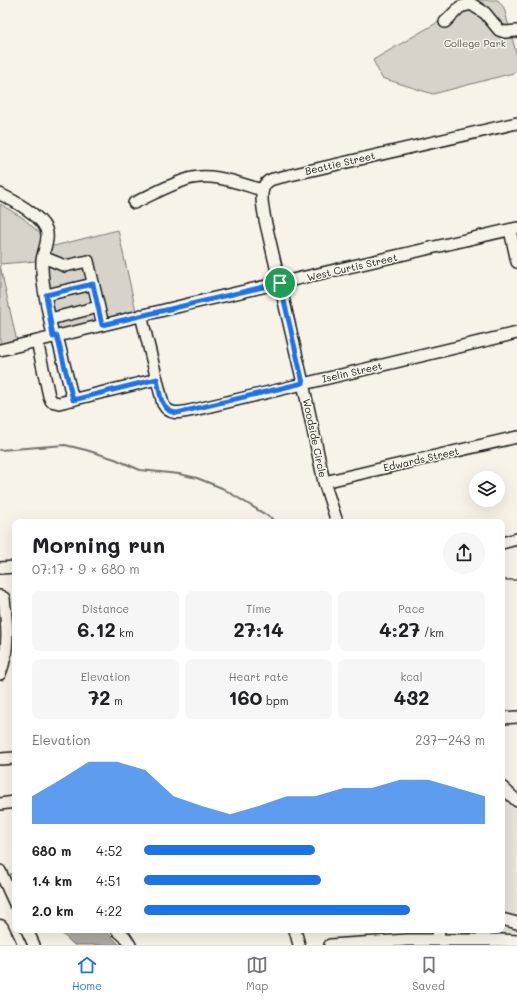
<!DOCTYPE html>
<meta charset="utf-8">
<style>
:root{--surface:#fff;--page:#f6f6f6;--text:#202124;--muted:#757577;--line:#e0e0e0;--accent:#1a73e8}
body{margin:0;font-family:Mali,sans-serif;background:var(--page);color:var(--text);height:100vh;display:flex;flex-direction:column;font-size:15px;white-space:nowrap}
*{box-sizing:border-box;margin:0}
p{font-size:13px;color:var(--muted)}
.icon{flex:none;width:22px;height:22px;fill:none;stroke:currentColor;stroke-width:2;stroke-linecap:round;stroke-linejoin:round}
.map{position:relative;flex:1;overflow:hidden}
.sheet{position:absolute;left:12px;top:519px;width:493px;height:414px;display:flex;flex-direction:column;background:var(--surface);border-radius:8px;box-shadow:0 4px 16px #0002}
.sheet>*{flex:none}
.controls{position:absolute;left:469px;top:471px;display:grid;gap:8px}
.controls a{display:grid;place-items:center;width:36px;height:36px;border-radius:50%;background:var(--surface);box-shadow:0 4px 16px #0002;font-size:20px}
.pin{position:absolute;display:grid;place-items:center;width:34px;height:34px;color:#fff;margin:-17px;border:2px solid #fff;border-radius:50%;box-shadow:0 1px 4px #0007}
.round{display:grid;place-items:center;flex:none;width:42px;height:42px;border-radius:21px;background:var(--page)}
.head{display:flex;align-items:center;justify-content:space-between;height:68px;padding:0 20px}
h1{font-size:22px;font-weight:800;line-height:30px}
.stats{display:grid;grid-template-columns:repeat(3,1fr);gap:6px;height:68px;padding:4px 20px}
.stats div{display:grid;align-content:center;border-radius:8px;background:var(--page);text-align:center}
.stats b{font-size:20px;font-weight:800}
.stats small{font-size:11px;font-weight:400}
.stats p{font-size:11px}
.chart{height:112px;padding:8px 20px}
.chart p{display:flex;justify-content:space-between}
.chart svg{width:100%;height:72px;margin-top:4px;fill:var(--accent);opacity:.7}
ul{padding:0 20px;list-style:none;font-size:13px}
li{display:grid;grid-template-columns:64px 48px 1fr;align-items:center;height:30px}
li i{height:10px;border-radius:5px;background:var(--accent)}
.menu{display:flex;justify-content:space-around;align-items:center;height:56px;border-top:1px solid var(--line);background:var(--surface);font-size:11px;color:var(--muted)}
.menu a{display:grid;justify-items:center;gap:2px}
.menu .current{color:var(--accent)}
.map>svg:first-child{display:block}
.built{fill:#e6e3d9}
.green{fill:#d7d3cb;stroke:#7a7874}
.water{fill:#aca9a2;stroke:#72716c}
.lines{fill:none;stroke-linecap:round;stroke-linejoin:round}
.stream{stroke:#72716c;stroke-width:2}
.minor-casing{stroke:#1c1c1c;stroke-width:14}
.highway-casing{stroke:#1c1c1c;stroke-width:19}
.minor{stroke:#f7f3e8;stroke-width:11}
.highway{stroke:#f7f3e8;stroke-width:16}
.route-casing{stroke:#fff;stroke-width:8}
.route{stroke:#1a73e8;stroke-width:5}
.labels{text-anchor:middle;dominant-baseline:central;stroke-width:3;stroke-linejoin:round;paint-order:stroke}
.park-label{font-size:10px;fill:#545351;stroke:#f7f3e8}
.street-label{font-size:10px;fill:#1c1c1c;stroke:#f7f3e8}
</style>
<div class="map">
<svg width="517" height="945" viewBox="0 0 517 945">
<rect width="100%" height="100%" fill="#f7f3e8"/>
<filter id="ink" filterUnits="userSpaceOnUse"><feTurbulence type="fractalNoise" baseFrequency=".025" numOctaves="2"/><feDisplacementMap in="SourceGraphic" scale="8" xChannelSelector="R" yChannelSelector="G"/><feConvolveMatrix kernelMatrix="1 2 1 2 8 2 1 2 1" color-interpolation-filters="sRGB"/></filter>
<g filter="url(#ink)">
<path class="built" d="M502 796 517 811V933H448L449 930H502Z"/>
<path class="green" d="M464 0H498L504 8 517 56V72L433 94 382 78 373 60 450 15Z
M0 204 23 218 54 246 118 230 136 311 50 332 37 261 0 264Z
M0 265 17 342 0 346Z"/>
<path class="water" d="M58 930H105L120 945H74Z"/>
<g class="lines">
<path class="stream" d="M0 450 65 445 86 450 115 459 140 470 179 474 197 478 222 488 271 518 275 522
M502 580H517
M11 874 15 877"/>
<defs>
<path id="minor" d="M445 22 460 7 471 4 485 13 499 30 505 32 517 31
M0 194C13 200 40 215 46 229 50 240 43 250 42 261 41 285 49 313 53 337
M134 203C151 195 167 186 185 180 210 171 238 183 262 190
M510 230 517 262
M43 257 65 266 88 261 103 325
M46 295 93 284
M141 315 163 404C170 417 183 412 194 410L517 333
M50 319 98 307
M57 336 73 400
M37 341 49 396 51 401 59 403 157 379
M0 350 193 303 517 228
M324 482 517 437
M337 522 324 482 303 383 265 220C263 206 256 184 273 179L517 123
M502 543 517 539
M0 568 15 567
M0 596 4 598C7 623 10 649 0 674
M502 718 517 717
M0 759 15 758
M502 787 517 801
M0 804 15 802
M0 871 15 904
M502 919 517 923
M27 930 34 945
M117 930 125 937 130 945
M295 930 299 945
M437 940 439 930
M330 945 407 940H501L517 941"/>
<path id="highway" d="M0 928 8 945"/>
</defs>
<use href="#minor" class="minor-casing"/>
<use href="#highway" class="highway-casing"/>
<use href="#minor" class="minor"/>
<use href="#highway" class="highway"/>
</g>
</g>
<g class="lines" filter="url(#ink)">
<defs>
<path id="route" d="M280 283 303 383 177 413C160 412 160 392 157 379L73 400 57 336 53 337 46 295 93 284 102 325Z"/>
</defs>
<use href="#route" class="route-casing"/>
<use href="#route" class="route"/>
</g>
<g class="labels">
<g class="park-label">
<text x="475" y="43">College Park</text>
</g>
<g class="street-label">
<text transform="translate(340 163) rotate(-13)">Beattie Street</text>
<text transform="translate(352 267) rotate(-13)">West Curtis Street</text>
<text transform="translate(352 372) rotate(-13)">Iselin Street</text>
<text transform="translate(315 438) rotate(78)">Woodside Circle</text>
<text transform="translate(421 459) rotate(-13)">Edwards Street</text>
</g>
</g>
</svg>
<div class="controls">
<a><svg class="icon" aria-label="layers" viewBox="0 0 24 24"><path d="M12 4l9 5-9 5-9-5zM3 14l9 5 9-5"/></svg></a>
</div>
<div class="pin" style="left:280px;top:283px;background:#1e9e55"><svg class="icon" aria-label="arrive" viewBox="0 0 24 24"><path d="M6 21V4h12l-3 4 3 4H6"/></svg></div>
<section class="sheet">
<div class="head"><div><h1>Morning run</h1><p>07:17 · 9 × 680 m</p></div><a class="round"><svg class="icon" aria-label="share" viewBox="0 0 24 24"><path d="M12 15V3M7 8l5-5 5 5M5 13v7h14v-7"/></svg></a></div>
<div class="stats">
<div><p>Distance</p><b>6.12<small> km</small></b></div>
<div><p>Time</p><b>27:14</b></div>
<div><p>Pace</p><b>4:27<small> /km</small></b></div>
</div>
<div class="stats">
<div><p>Elevation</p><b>72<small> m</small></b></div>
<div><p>Heart rate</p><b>160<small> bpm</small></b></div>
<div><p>kcal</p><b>432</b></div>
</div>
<div class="chart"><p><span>Elevation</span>237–243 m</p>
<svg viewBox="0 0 160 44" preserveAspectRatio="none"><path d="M0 44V27L10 17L20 6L30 6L40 11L50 27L60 33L70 38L80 33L90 27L100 27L110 22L120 22L130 17L140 17L150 22L160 27V44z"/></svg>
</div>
<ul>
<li><b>680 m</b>4:52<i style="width:50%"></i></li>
<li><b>1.4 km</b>4:51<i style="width:52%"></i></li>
<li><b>2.0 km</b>4:22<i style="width:78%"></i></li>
</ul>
</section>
</div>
<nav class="menu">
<a class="current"><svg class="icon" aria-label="home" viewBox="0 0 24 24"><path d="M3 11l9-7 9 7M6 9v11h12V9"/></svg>Home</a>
<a><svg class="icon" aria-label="map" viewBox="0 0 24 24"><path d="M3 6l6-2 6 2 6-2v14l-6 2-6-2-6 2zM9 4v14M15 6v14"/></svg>Map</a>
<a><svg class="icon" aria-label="saved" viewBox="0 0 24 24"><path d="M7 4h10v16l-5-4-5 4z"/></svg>Saved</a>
</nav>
